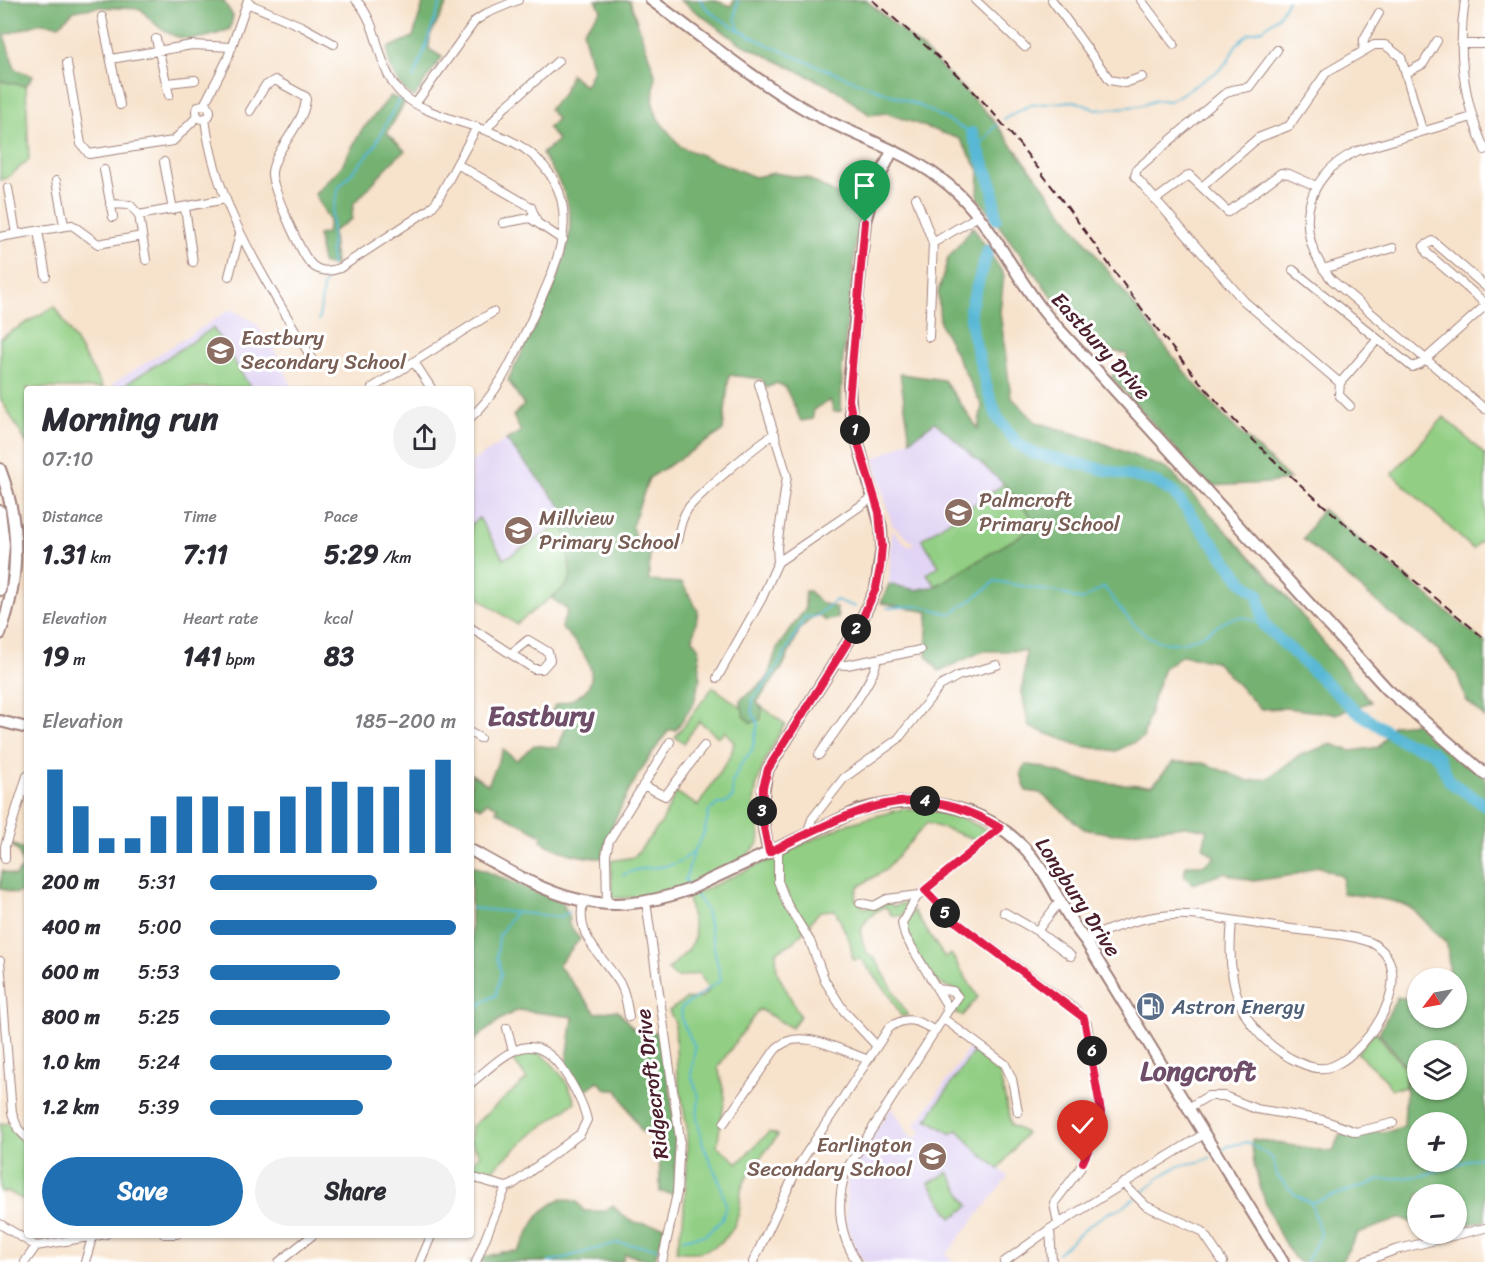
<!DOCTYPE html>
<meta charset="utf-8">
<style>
:root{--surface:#fff;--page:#f2f2f3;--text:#2b2b33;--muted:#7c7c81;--accent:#1f6fb2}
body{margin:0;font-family:Sriracha,sans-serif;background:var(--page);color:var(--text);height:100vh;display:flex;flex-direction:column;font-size:22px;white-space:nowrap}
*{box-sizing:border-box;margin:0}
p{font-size:20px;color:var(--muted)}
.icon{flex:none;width:33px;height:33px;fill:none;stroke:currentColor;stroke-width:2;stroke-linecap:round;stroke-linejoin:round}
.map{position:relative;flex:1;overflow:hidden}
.drawer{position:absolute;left:24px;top:386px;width:450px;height:852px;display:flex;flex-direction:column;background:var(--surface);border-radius:6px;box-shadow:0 2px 4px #0004}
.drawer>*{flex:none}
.needle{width:39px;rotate:238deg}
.controls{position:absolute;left:1407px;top:968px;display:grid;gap:12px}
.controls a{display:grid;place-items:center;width:60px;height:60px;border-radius:50%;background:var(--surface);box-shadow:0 2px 4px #0004;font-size:30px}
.pin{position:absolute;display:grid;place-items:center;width:51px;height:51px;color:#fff;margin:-62px -26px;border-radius:50% 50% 50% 0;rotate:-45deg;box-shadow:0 0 6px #0007}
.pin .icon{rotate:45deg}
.km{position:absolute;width:30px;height:30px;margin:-15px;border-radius:50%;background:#222;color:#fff;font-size:16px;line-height:30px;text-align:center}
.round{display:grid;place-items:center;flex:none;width:63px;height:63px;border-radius:32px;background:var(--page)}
.overview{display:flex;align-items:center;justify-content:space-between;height:102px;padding:0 18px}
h1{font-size:33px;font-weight:800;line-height:45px}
.stats{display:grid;grid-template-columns:repeat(3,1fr);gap:9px;height:102px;padding:6px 18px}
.stats div{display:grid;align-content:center}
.stats b{font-size:26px;font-weight:800}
.stats small{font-size:16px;font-weight:400}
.stats p{font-size:16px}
.chart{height:168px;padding:12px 18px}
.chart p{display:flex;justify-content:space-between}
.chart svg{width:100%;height:108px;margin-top:6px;stroke:var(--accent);stroke-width:6}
.button{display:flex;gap:12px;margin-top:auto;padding:12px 18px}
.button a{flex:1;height:69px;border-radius:36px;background:var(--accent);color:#fff;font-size:24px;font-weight:800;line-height:69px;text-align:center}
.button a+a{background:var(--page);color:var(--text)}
ul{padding:0 18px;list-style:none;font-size:20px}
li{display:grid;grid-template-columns:96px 72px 1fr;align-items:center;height:45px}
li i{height:15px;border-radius:8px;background:var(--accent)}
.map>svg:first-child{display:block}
.built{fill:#e1d4f4}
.green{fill:#92cf84;stroke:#6e7758;stroke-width:1.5}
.forest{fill:#75b272;stroke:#60684e;stroke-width:1.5;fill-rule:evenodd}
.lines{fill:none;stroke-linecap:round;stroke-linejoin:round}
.stream{stroke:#58b8d6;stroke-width:2}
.river{stroke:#58b8d6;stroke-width:12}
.street-casing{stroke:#a0807b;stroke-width:10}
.secondary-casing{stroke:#a0807b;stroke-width:14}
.street{stroke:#fff;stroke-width:8}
.secondary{stroke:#fff;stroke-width:10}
.rail{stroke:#4a1f2b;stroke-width:2;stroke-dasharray:9 4.5;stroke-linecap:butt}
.route-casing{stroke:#fff;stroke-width:12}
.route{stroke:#e11d48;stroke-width:8}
.labels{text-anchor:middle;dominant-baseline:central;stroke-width:6;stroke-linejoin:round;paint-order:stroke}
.education-label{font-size:21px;fill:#785e54;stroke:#fff;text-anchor:start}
.street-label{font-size:21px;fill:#4a1f2b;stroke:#fff}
.service-label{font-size:21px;fill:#4e5e75;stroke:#fff;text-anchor:start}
.district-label{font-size:27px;font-weight:bold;fill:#6e4e69;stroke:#fff}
</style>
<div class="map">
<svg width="1485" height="1262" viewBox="0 0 1485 1262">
<rect width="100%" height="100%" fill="#fff"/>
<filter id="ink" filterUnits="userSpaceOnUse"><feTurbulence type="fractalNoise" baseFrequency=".0167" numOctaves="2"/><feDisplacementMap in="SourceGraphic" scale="12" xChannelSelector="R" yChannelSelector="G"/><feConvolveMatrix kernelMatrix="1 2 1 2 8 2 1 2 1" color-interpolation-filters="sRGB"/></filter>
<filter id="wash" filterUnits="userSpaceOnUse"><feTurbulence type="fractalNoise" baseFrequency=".008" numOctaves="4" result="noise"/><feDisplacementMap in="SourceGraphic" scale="24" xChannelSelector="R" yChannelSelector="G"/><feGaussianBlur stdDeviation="1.35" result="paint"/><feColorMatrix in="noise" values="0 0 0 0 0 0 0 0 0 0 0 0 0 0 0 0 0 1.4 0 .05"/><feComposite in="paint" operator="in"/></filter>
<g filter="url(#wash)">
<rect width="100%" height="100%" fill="#f7e2cb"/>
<path class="built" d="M231 309 256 323 277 354 293 388H115L112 384Z
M934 422 1004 484 1038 525 936 586 916 590 889 584 892 530 909 547 914 543 892 525 874 459 910 440Z
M506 440 562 507 566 539V586L516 624 483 601 471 586V462Z
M969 1048 991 1065 993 1071 999 1072 1011 1125 1026 1133 999 1168 1008 1177 946 1255 954 1262H864L854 1245 846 1221 847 1183 854 1165 890 1109H893L912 1139 922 1133 915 1123 920 1119Z"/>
<path class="green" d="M0 81 26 86 29 160 7 178 0 180Z
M55 306 103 388H27V444L0 398V338Z
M213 328 251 388H129L126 384Z
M1444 417 1485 455V536L1473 549 1392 474Z
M1004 484 1038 525 936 586 927 574 939 566 922 539Z
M479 518 504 559 564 522 571 576 566 586 516 624 483 601 471 586V524Z
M713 687 742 708 757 703 785 724C770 749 753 779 754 810 755 820 762 831 759 841 752 862 679 889 658 894 643 897 628 898 612 898L611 861 634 857 662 822 676 792 698 806 731 755 734 743 725 731 718 737 699 721 684 743 675 737Z
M902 809 951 813 991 832 984 842 927 823 885 870 858 887 855 898 865 908 888 902 893 907 906 902 908 905 902 916 891 915 887 908 883 907C860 921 855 932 869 956H873L877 962 908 1016H901L888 993 861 959 853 960 850 942 835 910 820 911 794 942 776 952 777 972 800 1016 792 1028 759 1009 718 1067 725 1097 717 1146 738 1163 769 1132 778 1135C767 1151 750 1168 743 1185 739 1193 741 1199 740 1207 734 1241 710 1257 676 1251L683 1221 687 1169V1127L677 1074 675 1023 669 1011 686 999 701 998 709 990 699 973 677 978 668 970 689 949 695 936 688 897 847 824Z
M913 910 945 958 951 954 978 997 962 1016 953 1012 963 997C956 985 944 989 936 980 923 966 912 943 905 926Z
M1375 1031 1405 1068V1087L1391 1089 1386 1080 1357 1053Z
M534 1049C553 1062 568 1080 575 1102L530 1136 486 1175 471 1172V1164L480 1155 471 1142V1127L527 1079 511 1057Z
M973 1052 991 1065 993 1071 999 1072 1011 1125 1026 1133 999 1169 977 1151 958 1130 951 1134 927 1119Z
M10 1123 16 1135 27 1145V1202L9 1192H0V1124Z
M948 1172 969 1206 952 1218 929 1183Z"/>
<path class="forest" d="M0 0H223L233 16 230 29C191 46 168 42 141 9L98 7 74 11 59 25 41 23 4 35 15 69 33 76 26 86 0 81Z
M424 0H449L430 36 429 49 442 57 414 97C398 86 387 69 388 48L413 37Z
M596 0 630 1 655 74 653 104 658 119 681 147 755 177 774 173 807 178 844 198 859 215 842 368 841 411 834 412 830 400 813 410V419L801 421 785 387 777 383 766 388 762 379 729 375 723 431 649 478 632 526 636 542 650 545 649 581 682 583 698 611 693 639 699 649 700 678 694 703 676 730H669C640 768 614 811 602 858 579 858 560 852 541 841L542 835 496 811 498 807 487 802 481 808 471 802V774L488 785 503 750 517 760 534 745 558 748 567 724 551 713 555 705C614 691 590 656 561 627L568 610 551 598 566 586 571 576 562 507 506 440 521 432 513 416 524 405 508 380C529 336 571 269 570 221 570 196 555 174 542 154L558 140 548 128 557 119 549 109 562 95 571 74 585 86 593 70 583 31 601 10Z
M680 0H713L731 6 734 0H866L924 50 990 116 1187 375 1226 419 1290 479 1270 483 1209 486 1111 377 1126 363 1127 354 1102 349 1086 337 1065 314 978 198 979 170 960 139 886 113 870 115 835 89 738 42Z
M391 96 405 102 387 133 405 151C385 165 372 187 353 204L352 219 333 231 335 267 322 263 318 235 327 233 329 220 315 194 341 167 361 131Z
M973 227 1004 275 1000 312 1011 397 1036 422 1095 440 1169 470 1279 587 1371 702 1335 714 1286 708 1261 709 1215 661 1182 655 1164 668 1154 696 1143 738 1116 751 1081 746 1029 727 1022 693 1026 651H983L939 671 926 655 928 612 881 603 889 584 916 590 936 586 1038 525 1004 484 935 422 910 440 900 374 944 380 978 429 982 406 940 323 938 293 948 258Z
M1322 509 1485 643V718L1466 700 1457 674 1438 650 1393 616 1303 539Z
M805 591H809L820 602 836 608 838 618 826 621 816 614 800 629 782 668 757 702 762 709 761 719 751 723 744 716 740 700 767 679 777 648 805 609Z
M1420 723 1485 778V1221L1457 1226 1456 1194H1418L1417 1225 1402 1218 1358 1233 1341 1262H1298C1275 1236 1251 1173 1252 1139L1333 1152 1339 1135 1391 1131 1404 1126 1407 1068 1379 1033 1397 997 1417 1000 1418 1017H1456V978H1450L1447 944C1432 933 1422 913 1407 906 1394 899 1358 896 1342 893L1343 877 1318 866 1294 875 1253 881 1224 873 1193 884 1184 876 1186 865H1204L1215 857 1203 847 1207 830 1186 826 1113 834 1084 829 1040 793 1026 791 1021 773 1026 765C1045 765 1058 774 1076 778 1102 784 1127 785 1153 785L1173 762 1203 763 1249 781 1269 778 1298 756 1331 744 1351 751 1379 747 1393 725ZM1418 1050H1456V1089H1418ZM1418 1122H1456V1161H1418Z
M11 844 27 850V890L15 894 0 888 2 871 15 876 23 867 19 853Z
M471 865 563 903 570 920 568 923 580 939 558 965 596 1013 617 1010 635 1030 660 1033C671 1087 679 1140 674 1194L660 1192 659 1136 642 1132 617 1090H607L598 1081 582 1093 566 1067 573 1017 518 1010 501 1019 471 1043Z
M562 1198 577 1202 584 1211H605L613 1205C627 1225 643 1224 666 1226L654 1261 625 1254 622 1262H468L502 1252 518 1251C535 1225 532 1214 562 1198Z"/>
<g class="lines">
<path class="stream" d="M700 0C719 34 873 87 915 104 935 112 953 124 972 133
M738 0 735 18 739 29
M0 2 1 0
M413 78C426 53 431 26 442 0
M1004 119 1030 105 1075 101 1096 110 1139 106 1157 100 1170 101 1218 71 1228 61 1236 45 1248 34 1263 29 1278 17 1288 0
M979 147 997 124
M331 266 332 214 339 187 373 149 399 99
M319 320 323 287 327 276
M887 608 920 606 951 614C967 602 981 595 995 581L1060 593 1082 600 1104 587C1130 622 1155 662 1204 634 1217 627 1231 614 1247 618 1253 619 1258 624 1264 625
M623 875C638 867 649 869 665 866 695 861 705 838 709 811L718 804H725L733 797 732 783 741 764 752 750 758 724 752 711 753 699 775 671 805 617H815L836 600 855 607
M688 883 685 880 694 852
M471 908 560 917 569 912
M471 1018 483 1002 496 995 501 973 497 956 499 935 514 914
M1221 1151 1228 1146 1248 1142 1272 1158 1278 1177 1296 1195 1311 1203
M1140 1195C1153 1184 1162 1173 1179 1166 1190 1162 1200 1164 1211 1157
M683 1239 705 1235 721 1221 726 1205 720 1183 703 1145 697 1117 699 1097 691 1075 695 1047 682 1021 681 1008 721 980 706 910 695 894
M1058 1253 1092 1223 1108 1213 1120 1209 1135 1198
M549 1262 617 1243 657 1248
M1038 1262 1048 1257
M1306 1262 1321 1235 1311 1203 1381 1180 1421 1176 1485 1155"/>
<path class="river" d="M972 133 993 188 996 219
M988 250 970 309 973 335 987 389 997 417 1017 443 1032 453 1153 481 1174 493 1243 582 1258 594 1264 625 1356 711 1402 741 1431 751 1439 758 1450 782 1485 805"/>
</g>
</g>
<g filter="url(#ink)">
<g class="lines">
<defs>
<path id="street" d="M356 0C381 26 376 69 401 93 431 122 493 124 529 152 592 202 555 268 529 325 513 358 499 392 471 417
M975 0 1025 47
M1052 0 1110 80 1125 83 1142 77
M1141 0 1174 44
M1465 0C1457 51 1464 103 1485 150
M247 3 301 26 334 44
M102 17 120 105
M156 39 169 95
M1461 44H1485
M1277 50 1249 87 1232 90 1223 95 1137 169 1135 176 1244 301 1340 383
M1363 51 1364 39 1379 13
M111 59 192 45 232 47
M67 63 81 144 89 154 173 141 198 116
M1406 73 1423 64 1437 41
M168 83 195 80
M416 103 475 21 487 13 518 0
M204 105 227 60 248 0
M196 112a7 7 0 1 1 14 0a7 7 0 1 1-14 0Z
M250 111 265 86 275 80 306 97C306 123 276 146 272 172 270 184 301 254 311 264 319 272 330 272 340 268L430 209 437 201 477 127
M1472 117 1357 151C1301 177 1293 235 1332 280L1485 409
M205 118C215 207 267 282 311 357
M486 130 503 109 558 61
M164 162 173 210
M457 164 531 207 536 220
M104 170 113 217
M56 181 64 225
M1203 186 1258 138 1289 126 1326 73 1374 45H1385L1401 57 1422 130
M8 188 16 234
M916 198 933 243 929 337
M1155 200 1189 175 1228 212 1281 173 1289 174 1316 186
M110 204 130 205 139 215 146 260
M185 208 193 262
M139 215 226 199
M503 223 530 218 563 240
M38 231 46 276
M0 237 72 225 98 244 142 236
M933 243 978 216
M1323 269 1393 248
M1293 270 1412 367 1420 364 1485 306
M229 276 240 234
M1485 286 1433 241 1424 246 1427 253 1485 303
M414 362 431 388
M759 384 787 476 777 547 778 562
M372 388 493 312
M1350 406 1339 395 1340 383 1377 340
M677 541C679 531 681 519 687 510 694 498 763 439 775 434
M471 628 534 669H542L550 660 548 652 528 640 512 653
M832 664 847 665 920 650
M717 678 762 598 778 562 875 496
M471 733 480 738
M819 755C830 737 879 676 876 660
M643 785 665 796 704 746
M807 834 812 819 844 778 898 739 940 686 958 676 997 665
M778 848V881L787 904 810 941 825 981 844 1011 876 1045
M5 859V846L27 776
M925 890 955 921 1077 1011 1087 1024 1101 1112 1098 1128 1079 1170 1054 1203 1058 1224
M583 902C575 939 604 956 621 985 626 995 627 1006 629 1017
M646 902 680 1139 677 1193 662 1262
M860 903 874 906 887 899 919 895
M607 905 606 855 609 841 670 742
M1004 912 1037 931 1071 956
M1037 931 1061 900
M1085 940C1166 901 1199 916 1283 928 1311 932 1343 933 1370 942 1423 968 1371 1050 1333 1066 1318 1072 1304 1065 1290 1058 1236 1027 1226 979 1232 921
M0 961 12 1113 18 1129 27 1138
M937 989 953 991 958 997 947 1012
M944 1019 1005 1064 1012 1079 1018 1112
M507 1028 513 1051
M471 1083C503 1057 531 1024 563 1070 573 1085 583 1102 587 1120L580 1134 512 1185 506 1187 471 1177
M1188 1108 1208 1096H1224L1256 1109 1323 1120 1356 1132 1393 1123
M724 1123 775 1050C797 1025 840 1050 866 1059
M1123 1183 1146 1206 1202 1231 1223 1262
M0 1224 36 1246 106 1234
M1050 1229 1052 1262
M164 1234H177
M25 1262 36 1246
M85 1262 92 1238
M279 1262 314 1234
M420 1262 432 1234
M476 1262 506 1187
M753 1262 800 1163 889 1028C906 1015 918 1020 935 1031
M857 1262C838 1233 836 1202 846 1170L947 1012 946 1004 905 936 902 923 916 898 1000 828
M1004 1262 1050 1229 1204 1134
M1363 1262 1395 1250 1485 1228"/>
<path id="secondary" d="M651 0C701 36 750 77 803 108 851 136 908 150 951 187 992 222 1014 277 1049 318L1387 689 1485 774
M0 469C21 524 20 579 0 634
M0 511 4 545 0 590
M0 721 27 728
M471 850C551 895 596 922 688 890L859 810C926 791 998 807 1039 866 1056 890 1066 918 1085 940L1283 1262
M769 852C761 823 760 798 768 769L861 621 876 588 882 546 881 527 851 417 849 383 865 222 874 189 892 151"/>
</defs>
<use href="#street" class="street-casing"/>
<use href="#secondary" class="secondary-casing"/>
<use href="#street" class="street"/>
<use href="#secondary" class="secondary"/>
<path class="rail" d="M872 0C915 36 958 72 995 115 1075 209 1139 316 1223 408 1300 494 1397 564 1485 639"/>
</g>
</g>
<g class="lines" filter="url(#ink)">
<defs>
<path id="route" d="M865 222 849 400 857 440 879 512 882 546 880 568 876 588 861 621 768 769 763 787 762 818 769 852C853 813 910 773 1000 828L925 890 955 921 1084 1018 1101 1112 1098 1128 1083 1162"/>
</defs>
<use href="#route" class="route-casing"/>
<use href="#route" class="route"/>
</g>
<defs>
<symbol id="school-disc" viewBox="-11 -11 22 22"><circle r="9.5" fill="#8d6e63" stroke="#fff"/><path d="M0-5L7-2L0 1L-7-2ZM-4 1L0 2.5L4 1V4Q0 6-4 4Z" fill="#fff"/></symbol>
<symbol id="fuel-disc" viewBox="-11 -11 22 22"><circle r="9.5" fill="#5c6f8a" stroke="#fff"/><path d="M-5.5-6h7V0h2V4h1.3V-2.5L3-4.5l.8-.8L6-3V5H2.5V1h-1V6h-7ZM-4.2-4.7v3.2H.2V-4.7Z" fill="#fff"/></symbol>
</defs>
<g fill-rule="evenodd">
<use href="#school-disc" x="204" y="334" width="33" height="33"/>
<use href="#school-disc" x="942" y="496" width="33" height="33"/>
<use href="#school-disc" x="502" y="514" width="33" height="33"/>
<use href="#fuel-disc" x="1134" y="990" width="33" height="33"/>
<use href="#school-disc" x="916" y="1140" width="33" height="33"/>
</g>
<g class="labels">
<g class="education-label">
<text x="241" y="338">Eastbury<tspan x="241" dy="24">Secondary School</tspan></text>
<text x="979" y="500">Palmcroft<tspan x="979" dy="24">Primary School</tspan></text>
<text x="539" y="518">Millview<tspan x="539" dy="24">Primary School</tspan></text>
<text x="912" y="1145" text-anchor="end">Earlington<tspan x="912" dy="24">Secondary School</tspan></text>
</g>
<g class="street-label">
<text transform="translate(1101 346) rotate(48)">Eastbury Drive</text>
<text transform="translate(1078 897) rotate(57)">Longbury Drive</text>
<text transform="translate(652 1084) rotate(-97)">Ridgecroft Drive</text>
</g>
<g class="service-label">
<text x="1172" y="1007">Astron Energy</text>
</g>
<g class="district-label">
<text x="541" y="716">Eastbury</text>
<text x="1198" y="1071">Longcroft</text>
</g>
</g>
</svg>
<div class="controls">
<a><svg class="needle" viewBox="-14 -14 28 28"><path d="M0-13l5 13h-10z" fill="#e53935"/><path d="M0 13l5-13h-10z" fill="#7c7c81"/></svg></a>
<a><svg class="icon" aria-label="layers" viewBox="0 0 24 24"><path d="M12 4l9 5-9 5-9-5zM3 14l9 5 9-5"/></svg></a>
<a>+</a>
<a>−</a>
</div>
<div class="pin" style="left:865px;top:222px;background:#1e9e55"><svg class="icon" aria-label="arrive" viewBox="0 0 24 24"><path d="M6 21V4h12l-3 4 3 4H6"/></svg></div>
<div class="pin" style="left:1083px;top:1162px;background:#d93025"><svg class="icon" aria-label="check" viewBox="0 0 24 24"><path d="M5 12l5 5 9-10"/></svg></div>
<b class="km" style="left:855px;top:430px">1</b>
<b class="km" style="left:856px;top:629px">2</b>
<b class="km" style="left:762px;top:811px">3</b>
<b class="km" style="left:925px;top:801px">4</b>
<b class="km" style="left:945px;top:913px">5</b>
<b class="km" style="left:1092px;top:1051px">6</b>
<section class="drawer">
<div class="overview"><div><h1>Morning run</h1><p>07:10</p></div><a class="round"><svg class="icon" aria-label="share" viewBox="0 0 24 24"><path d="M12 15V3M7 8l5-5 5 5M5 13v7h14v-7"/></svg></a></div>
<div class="stats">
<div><p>Distance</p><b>1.31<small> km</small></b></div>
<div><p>Time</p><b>7:11</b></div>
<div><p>Pace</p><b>5:29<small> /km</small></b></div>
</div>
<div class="stats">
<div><p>Elevation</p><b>19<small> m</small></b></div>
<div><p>Heart rate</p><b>141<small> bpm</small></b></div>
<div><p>kcal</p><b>83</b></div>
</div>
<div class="chart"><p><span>Elevation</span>185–200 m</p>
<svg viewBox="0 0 160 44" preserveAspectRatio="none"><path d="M5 44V10M15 44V25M25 44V38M35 44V38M45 44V29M55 44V21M65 44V21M75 44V25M85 44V27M95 44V21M105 44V17M115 44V15M125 44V17M135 44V17M145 44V10M155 44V6"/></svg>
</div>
<ul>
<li><b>200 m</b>5:31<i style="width:68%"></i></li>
<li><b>400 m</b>5:00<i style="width:100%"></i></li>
<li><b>600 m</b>5:53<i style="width:53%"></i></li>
<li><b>800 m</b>5:25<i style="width:73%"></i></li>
<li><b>1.0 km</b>5:24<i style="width:74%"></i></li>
<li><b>1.2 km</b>5:39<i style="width:62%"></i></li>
</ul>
<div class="button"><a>Save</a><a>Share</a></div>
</section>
</div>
